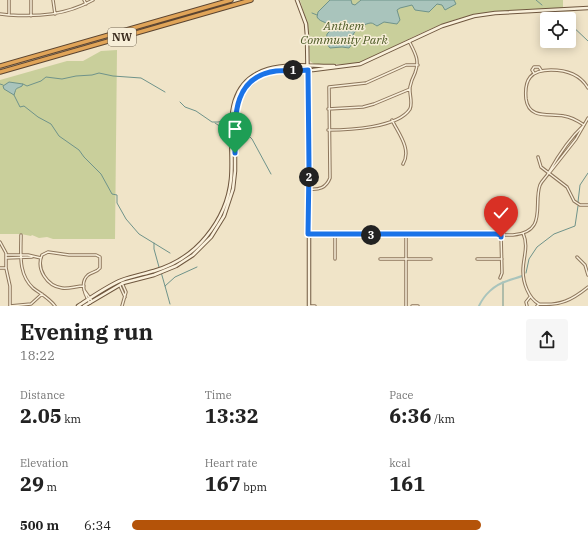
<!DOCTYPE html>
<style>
:root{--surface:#fff;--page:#f6f6f6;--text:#222;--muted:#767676;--accent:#b45309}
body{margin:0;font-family:"IBM Plex Serif",serif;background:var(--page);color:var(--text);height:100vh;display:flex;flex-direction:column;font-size:15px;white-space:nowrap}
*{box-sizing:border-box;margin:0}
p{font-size:13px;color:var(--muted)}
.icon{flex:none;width:22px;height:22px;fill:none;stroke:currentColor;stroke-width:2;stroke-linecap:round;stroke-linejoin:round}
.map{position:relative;height:306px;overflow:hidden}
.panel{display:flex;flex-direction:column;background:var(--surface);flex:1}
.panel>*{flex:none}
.buttons{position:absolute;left:540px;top:12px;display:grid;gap:8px}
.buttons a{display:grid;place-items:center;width:36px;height:36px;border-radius:4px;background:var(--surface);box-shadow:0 2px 10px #0003;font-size:20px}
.pin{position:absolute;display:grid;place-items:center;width:34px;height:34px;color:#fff;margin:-41px -17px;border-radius:50% 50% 50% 0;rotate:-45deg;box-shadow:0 0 4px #0007}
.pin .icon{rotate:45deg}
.km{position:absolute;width:20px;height:20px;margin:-10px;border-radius:50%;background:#222;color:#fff;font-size:11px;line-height:20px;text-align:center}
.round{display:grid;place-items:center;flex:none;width:42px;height:42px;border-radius:4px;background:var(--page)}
.overview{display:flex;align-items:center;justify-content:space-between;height:68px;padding:0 20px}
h1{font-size:22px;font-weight:700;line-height:30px}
.metrics{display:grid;grid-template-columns:repeat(3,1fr);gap:6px;height:68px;padding:4px 20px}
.metrics div{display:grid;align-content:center}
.metrics b{font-size:20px;font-weight:700}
.metrics small{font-size:11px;font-weight:400}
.metrics p{font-size:11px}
ul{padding:0 20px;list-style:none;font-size:13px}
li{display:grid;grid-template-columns:64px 48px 1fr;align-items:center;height:30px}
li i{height:10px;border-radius:5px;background:var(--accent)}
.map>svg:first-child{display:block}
.green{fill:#c9cf9b}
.water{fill:#a9c4bc;stroke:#6f938a}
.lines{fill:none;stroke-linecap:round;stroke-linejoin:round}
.stream{stroke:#6f938a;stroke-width:1}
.canal{stroke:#a9c4bc;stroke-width:2}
.minor-casing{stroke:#8d765c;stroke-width:3.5}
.secondary-casing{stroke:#6f573f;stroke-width:4.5}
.motorway-casing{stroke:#5b4430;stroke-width:5.5}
.minor{stroke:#faf1dc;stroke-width:1.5}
.secondary{stroke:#faf1dc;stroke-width:2.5}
.motorway{stroke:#e0a458;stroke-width:3.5}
.route-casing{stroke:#fff;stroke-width:8}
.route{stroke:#1a73e8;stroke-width:5}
.labels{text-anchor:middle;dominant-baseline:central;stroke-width:3;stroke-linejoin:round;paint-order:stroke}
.shield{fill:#f7eed8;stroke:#756857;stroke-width:1}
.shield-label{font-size:11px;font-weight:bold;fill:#3d2e20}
.park-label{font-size:12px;font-style:italic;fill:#4d5a26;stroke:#f7eed8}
</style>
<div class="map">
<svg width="588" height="306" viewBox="0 0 588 306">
<rect width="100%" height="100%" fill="#f0e4c8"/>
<path class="green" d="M300 0H563V8C528 10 491 9 457 19 423 29 392 49 359 63L352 64H314L310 61 308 27Z
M117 50 115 239H53L47 237 39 238 32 235 31 236 21 234H0V80L67 61H83L101 51Z"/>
<path class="water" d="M330 0H351L352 4 355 5 361 0H454L456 4 445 10 442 5 437 4 429 12 415 10 412 5 400 8 397 10 400 20 397 24 384 22 377 26C375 25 373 23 371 23 366 23 356 29 354 33 351 38 354 43 349 48L342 47 330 48 326 43 327 34 330 31C330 20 321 24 317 17L318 12Z
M9 82 23 84 22 86C15 90 17 86 14 95L4 89 3 86Z"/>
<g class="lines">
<path class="stream" d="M536 0 542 5
M312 13 317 15
M569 23 588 41
M0 84 3 85
M23 84 27 86 41 81 46 77 62 79 76 76 92 75 99 73 113 76 141 78 165 92
M14 95 20 107 24 106 38 117 51 124 59 136 79 150 84 157 101 174 112 194 117 195V203L126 219 139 234 170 253
M180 102 185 107 196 111 212 122H218L223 121
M215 123 221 127
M245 132 252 139 271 174
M578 202 580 185 588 173
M154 243V249L159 267
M161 272 165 286
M526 273 529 259 537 247 554 234 575 226 578 206
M503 282V306
M170 304 165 286 175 277 197 267"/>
<path class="canal" d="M479 306C484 295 494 285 507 281 512 279 517 278 522 276"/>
<defs>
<path id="minor" d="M31 0V16
M53 0 55 14
M84 0 86 4
M0 14 9 15V0
M9 15C39 17 66 15 93 0
M534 73 532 70 534 67H539L541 70
M328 109 363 107 374 104 410 89
M392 120C398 133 412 149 403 164
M584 125C578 121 572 117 564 116 550 113 529 120 526 99 524 79 531 70 551 70 567 70 580 74 588 88
M328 130C348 130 398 128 410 109 413 102 409 94 410 87 411 82 413 77 415 73 420 60 415 53 409 41
M538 157 541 167 567 187 574 201 580 205H588
M550 172 576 139 588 118
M309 189C319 190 326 188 330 178L329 87 366 83 406 65H418
M523 233C529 247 523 257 523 271 523 282 528 298 539 304
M310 234 513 235C548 232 533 204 540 185 542 180 547 177 549 172 558 156 570 138 584 125
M335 234V259
M21 235C21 254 18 274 33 288 41 294 49 298 55 306
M406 235V306
M0 242 6 253V268L10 286V306
M7 255H28L41 258
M577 257 585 265 588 275
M6 258 32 257
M380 259H431
M477 259H502
M0 268H6
M500 278 502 273 501 235
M84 286C76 286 69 289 62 288 47 286 36 269 42 255L48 252 69 255H96L100 257V268C97 272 92 272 88 275 79 283 85 295 90 303
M120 286 125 297
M84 290 92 301
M10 306 31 304 42 294
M122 306 126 292 122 283
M309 306H315
M412 306H418
M527 306 526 302 530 297
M537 306 539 304C560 306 572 300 588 287"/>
<path id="secondary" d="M297 0 306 24 307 36 309 167V306
M78 306C92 297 107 286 122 280 132 276 144 274 154 271 174 265 193 253 206 237 220 220 229 200 231 179 235 140 217 84 268 69 287 63 314 66 334 66
M84 306 123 283 154 275 176 266 193 255 211 237 224 216 233 189 235 171V116L237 104 245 89 258 77 277 71 313 70 360 64 442 26 474 16 495 13 588 8"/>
<path id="motorway" d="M0 66 231 0
M0 72 251 0"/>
</defs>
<use href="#minor" class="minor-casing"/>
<use href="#secondary" class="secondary-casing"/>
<use href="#motorway" class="motorway-casing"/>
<use href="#minor" class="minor"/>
<use href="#secondary" class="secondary"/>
<use href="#motorway" class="motorway"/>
</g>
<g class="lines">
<defs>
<path id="route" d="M235 153C235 120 231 77 276 71 287 70 297 71 308 70L309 167 308 234H497L501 235V237"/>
</defs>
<use href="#route" class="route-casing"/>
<use href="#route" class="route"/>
</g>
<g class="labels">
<rect class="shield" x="108" y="28" width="28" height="18" rx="3"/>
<g class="shield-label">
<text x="122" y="37">NW</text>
</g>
<g class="park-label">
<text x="344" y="25">Anthem<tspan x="344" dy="14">Community Park</tspan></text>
</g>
</g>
</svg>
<div class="buttons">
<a><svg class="icon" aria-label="locate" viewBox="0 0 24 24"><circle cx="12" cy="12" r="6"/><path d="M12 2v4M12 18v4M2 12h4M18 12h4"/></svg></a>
</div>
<div class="pin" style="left:235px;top:153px;background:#1e9e55"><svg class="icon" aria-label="arrive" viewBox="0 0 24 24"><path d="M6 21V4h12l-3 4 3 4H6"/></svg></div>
<div class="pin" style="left:501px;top:237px;background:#d93025"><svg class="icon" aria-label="check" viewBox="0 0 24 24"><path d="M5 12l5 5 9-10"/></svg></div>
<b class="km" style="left:293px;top:70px">1</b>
<b class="km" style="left:309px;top:177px">2</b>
<b class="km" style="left:371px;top:235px">3</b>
</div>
<section class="panel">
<div class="overview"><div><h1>Evening run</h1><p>18:22</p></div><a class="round"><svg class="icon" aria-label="share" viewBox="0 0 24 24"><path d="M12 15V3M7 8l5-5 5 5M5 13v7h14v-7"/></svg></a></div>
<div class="metrics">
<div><p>Distance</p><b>2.05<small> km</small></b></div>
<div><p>Time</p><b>13:32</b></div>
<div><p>Pace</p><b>6:36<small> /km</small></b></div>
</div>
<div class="metrics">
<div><p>Elevation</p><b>29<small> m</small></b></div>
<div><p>Heart rate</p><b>167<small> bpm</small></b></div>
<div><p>kcal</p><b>161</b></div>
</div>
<ul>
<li><b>500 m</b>6:34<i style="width:80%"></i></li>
</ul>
</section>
